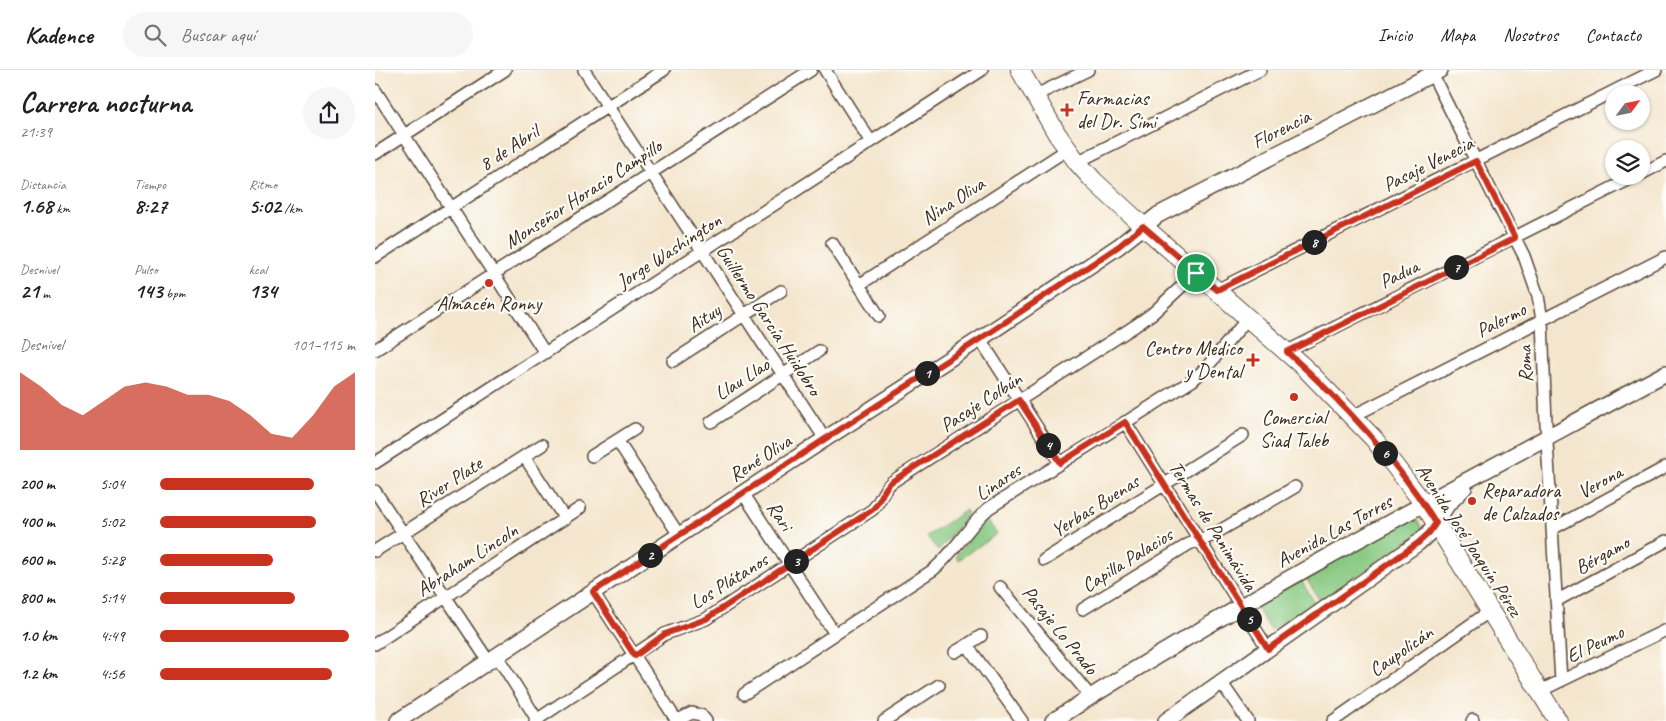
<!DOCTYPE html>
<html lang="es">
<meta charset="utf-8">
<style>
:root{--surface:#fff;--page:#f6f6f6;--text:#202124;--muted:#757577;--line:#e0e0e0;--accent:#c8321e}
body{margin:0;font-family:Caveat,sans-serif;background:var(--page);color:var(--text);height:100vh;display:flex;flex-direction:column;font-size:19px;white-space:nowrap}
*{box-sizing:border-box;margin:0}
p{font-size:16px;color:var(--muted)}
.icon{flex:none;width:28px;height:28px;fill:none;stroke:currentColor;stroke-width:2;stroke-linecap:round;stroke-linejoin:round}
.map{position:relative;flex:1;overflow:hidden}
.panel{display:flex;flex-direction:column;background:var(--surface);width:375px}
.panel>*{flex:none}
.needle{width:32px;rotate:57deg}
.fabs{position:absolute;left:1230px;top:15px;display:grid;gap:10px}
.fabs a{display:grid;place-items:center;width:45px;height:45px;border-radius:50%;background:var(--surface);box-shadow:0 1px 4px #0004;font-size:25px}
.pin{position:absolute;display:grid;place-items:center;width:42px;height:42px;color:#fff;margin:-21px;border:2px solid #fff;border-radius:50%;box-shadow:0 1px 5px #0007}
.km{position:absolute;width:25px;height:25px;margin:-12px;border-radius:50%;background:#222;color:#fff;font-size:14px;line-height:25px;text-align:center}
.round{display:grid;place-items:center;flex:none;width:52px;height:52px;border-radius:26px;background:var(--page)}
.summary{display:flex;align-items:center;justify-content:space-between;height:85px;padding:0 20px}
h1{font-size:28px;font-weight:600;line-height:38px}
.metrics{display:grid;grid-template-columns:repeat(3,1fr);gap:8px;height:85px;padding:5px 20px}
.metrics div{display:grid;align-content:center}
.metrics b{font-size:21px;font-weight:600}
.metrics small{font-size:14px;font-weight:400}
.metrics p{font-size:14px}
.chart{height:140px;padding:10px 20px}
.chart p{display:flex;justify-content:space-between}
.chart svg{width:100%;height:90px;margin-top:5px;fill:var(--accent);opacity:.7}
ul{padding:0 20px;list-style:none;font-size:16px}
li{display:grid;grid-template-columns:80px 60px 1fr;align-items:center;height:38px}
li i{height:12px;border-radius:6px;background:var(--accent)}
header{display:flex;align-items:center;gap:30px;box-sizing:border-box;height:70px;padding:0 25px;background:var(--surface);border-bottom:1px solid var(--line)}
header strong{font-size:24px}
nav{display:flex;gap:28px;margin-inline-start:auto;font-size:18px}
.search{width:350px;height:45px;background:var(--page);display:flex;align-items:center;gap:12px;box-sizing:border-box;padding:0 18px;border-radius:28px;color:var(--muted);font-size:19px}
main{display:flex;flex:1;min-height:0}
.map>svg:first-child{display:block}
.green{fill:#87c982;stroke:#617a50}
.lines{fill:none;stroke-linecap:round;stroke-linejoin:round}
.street-casing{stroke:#574638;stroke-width:14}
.secondary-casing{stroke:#574638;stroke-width:18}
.primary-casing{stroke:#574638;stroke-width:20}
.street{stroke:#fff;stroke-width:11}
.secondary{stroke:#fff;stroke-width:15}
.primary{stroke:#fff;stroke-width:18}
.route-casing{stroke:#fff;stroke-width:10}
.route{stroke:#c8321e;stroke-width:6}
.poi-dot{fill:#c8321e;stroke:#fdfcf7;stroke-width:2}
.labels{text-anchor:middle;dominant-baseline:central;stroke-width:4.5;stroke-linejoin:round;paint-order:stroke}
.poi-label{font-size:20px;fill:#3b2a1e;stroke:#fdfcf7;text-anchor:start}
.street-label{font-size:20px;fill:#3b2a1e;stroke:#fdfcf7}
</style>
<header>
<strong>Kadence</strong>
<div class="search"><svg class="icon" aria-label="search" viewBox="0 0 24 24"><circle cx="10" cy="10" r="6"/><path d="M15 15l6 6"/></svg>Buscar aquí</div>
<nav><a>Inicio</a><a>Mapa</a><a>Nosotros</a><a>Contacto</a></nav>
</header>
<main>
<section class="panel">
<div class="summary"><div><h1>Carrera nocturna</h1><p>21:39</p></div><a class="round"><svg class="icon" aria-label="share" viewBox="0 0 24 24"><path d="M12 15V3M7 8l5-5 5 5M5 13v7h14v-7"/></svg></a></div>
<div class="metrics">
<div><p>Distancia</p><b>1.68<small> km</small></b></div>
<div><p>Tiempo</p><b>8:27</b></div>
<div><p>Ritmo</p><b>5:02<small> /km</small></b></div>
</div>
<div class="metrics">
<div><p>Desnivel</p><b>21<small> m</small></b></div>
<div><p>Pulso</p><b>143<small> bpm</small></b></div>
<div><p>kcal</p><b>134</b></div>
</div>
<div class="chart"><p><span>Desnivel</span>101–115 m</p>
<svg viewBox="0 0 160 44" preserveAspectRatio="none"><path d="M0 44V6L10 13L20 22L30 27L40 20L50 13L60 11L70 13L80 17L90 17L100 20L110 27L120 36L130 38L140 27L150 13L160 6V44z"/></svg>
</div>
<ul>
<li><b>200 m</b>5:04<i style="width:79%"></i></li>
<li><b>400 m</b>5:02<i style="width:80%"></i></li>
<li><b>600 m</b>5:28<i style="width:58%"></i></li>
<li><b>800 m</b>5:14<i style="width:69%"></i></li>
<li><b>1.0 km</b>4:49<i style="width:97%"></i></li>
<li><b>1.2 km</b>4:56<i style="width:88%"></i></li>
</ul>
</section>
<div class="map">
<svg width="1291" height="651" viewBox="0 0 1291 651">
<rect width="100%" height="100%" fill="#fdfcf7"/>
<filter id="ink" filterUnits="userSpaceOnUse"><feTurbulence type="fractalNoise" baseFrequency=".02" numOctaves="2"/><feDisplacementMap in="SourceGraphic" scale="10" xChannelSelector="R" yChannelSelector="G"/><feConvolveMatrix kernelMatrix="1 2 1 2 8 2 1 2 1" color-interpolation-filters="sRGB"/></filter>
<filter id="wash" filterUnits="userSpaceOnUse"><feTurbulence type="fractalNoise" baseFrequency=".0096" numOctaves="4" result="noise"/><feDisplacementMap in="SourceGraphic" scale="20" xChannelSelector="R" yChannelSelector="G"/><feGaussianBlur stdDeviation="1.12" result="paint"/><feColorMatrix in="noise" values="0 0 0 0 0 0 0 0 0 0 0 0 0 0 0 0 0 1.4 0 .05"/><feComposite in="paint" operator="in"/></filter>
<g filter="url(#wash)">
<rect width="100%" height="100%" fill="#f4e6ce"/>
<path class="green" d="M591 440 593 444 563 481 552 466Z
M611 448 622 464 583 490 581 486Z
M1034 448 1043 451 1047 458 1039 467 945 531 929 505Z
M925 509 940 533 895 560 880 535Z"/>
</g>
<g filter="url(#ink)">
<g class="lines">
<defs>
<path id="street" d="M209 0 450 369
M450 0 496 72
M1055 0 1149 186 1163 226 1167 250 1171 354 1186 611
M0 20 170 283
M659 26 713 0
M0 84 130 0
M702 92 885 0
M1266 104 1291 91
M457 173 504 246
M0 187 289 0
M484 215 693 79
M842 220 1281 0
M605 269 685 393
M0 280 436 0
M911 282 1261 106
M298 291 406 221
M978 346 1291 187
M336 352 444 281
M750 352 893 579
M242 370 304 465
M149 386 190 449
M217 386 260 359
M0 393 607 0
M0 421 114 592
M368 423 460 564
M1177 459 1291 397
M0 481 167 375
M669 490 868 365
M625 517 716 627
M218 522 302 651
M1181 531 1291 471
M708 539 814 474 834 467 920 417
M606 566 592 575 647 651
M0 574 205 438
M580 582 592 575
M122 586 163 651
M846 612 873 651
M1165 621 1291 560
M369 624 558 500C580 482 593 456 614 438L818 310 831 298 873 248
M160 651 290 564 331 549 497 440C506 432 507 420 517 412L760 256 778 243 821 203
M301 651 317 643 326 645 331 651
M509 651 564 615
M958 651 1115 541
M1097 651 1098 650"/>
<path id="secondary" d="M23 651 450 369 605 269 744 176 783 145 1065 0
M678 651C876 523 1084 415 1291 303
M791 651 1043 473 1054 463 1072 435 1089 418"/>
<path id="primary" d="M645 0 682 64 702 92 719 111 768 156 931 299 999 369 1049 434 1183 651"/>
</defs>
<use href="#street" class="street-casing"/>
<use href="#secondary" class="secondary-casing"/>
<use href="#primary" class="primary-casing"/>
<use href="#street" class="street"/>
<use href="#secondary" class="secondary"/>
<use href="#primary" class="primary"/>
</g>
</g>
<g class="lines" filter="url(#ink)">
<defs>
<path id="route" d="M1101 91 1140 168 912 282C968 332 1020 388 1061 453L1054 463 1043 473 893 579 750 352 685 393 644 330 516 412C507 420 506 432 497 440L331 549 290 564 260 586 218 522 450 369 605 269 744 176 768 156 842 220Z"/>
</defs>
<use href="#route" class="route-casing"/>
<use href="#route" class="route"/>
</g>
<g class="poi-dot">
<path d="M689.5 32.5h5v5h5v5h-5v5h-5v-5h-5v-5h5z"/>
<circle cx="114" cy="213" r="5"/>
<path d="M875.5 282.5h5v5h5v5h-5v5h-5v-5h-5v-5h5z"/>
<circle cx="919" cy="327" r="5"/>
<circle cx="1097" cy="431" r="5"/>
</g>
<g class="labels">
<g class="poi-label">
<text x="702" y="28">Farmacias<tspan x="702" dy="23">del Dr. Simi</tspan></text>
<text x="114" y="233" text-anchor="middle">Almacén Ronny</text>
<text x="867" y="278" text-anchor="end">Centro Medico<tspan x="867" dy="23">y Dental</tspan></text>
<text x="919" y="347" text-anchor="middle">Comercial<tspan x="919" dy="23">Siad Taleb</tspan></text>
<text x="1107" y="420">Reparadora<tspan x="1107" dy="23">de Calzados</tspan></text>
</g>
<g class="street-label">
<text transform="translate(906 59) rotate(-27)">Florencia</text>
<text transform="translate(134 78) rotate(-33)">8 de Abril</text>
<text transform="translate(1053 94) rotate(-27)">Pasaje Venecia</text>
<text transform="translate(208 124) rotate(-33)">Monseñor Horacio Campillo</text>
<text transform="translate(578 131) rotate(-33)">Nina Oliva</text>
<text transform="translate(294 181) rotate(-33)">Jorge Washington</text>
<text transform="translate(1024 204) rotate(-26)">Padua</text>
<text transform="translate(329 248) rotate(-33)">Aituy</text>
<text transform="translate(394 250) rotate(57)">Guillermo García Huidobro</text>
<text transform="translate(1126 250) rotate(-27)">Palermo</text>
<text transform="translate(1150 294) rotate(-92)">Roma</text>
<text transform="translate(367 309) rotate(-33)">Llau Llao</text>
<text transform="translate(606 332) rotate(-33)">Pasaje Colbún</text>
<text transform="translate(385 388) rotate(-33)">René Oliva</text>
<text transform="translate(74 412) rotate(-33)">River Plate</text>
<text transform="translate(623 412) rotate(-34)">Linares</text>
<text transform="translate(1225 412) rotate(-29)">Verona</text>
<text transform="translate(720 436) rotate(-32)">Yerbas Buenas</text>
<text transform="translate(405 446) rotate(57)">Rari</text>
<text transform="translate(838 456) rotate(58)">Termas de Panimávida</text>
<text transform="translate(959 461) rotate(-29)">Avenida Las Torres</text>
<text transform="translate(1094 470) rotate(57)">Avenida José Joaquín Pérez</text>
<text transform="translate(1227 485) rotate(-29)">Bérgamo</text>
<text transform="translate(92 490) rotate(-33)">Abraham Lincoln</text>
<text transform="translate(752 490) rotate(-32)">Capilla Palacios</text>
<text transform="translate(354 511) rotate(-32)">Los Plátanos</text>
<text transform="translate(685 560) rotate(51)">Pasaje Lo Prado</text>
<text transform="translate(1220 574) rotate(-26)">El Peumo</text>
<text transform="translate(1026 581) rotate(-35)">Caupolicán</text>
</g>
</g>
</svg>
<div class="fabs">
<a><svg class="needle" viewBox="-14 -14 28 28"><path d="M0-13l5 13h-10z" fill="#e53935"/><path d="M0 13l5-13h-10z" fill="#757577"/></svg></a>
<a><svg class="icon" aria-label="layers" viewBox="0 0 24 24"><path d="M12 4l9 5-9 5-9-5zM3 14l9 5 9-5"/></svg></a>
</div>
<div class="pin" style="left:821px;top:203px;background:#1e9e55"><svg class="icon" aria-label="arrive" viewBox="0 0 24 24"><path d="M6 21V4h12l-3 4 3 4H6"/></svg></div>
<b class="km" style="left:552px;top:303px">1</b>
<b class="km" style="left:275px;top:485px">2</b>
<b class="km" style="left:421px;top:491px">3</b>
<b class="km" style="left:673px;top:375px">4</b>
<b class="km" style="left:874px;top:549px">5</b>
<b class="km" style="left:1010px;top:383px">6</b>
<b class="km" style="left:1081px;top:197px">7</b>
<b class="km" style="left:939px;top:172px">8</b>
</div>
</main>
